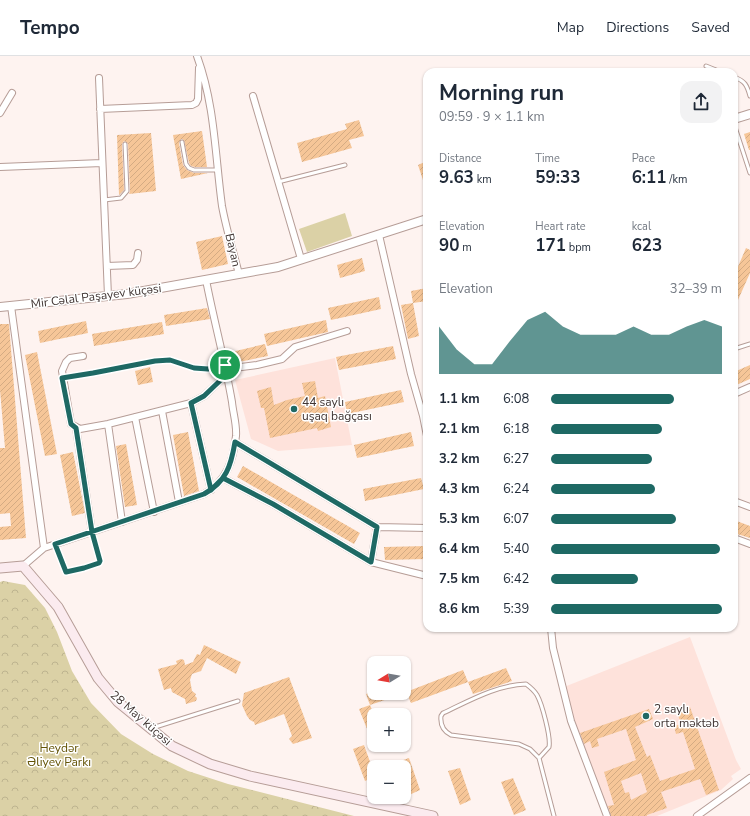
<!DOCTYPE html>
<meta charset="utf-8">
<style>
:root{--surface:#fff;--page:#f2f2f3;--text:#1f2937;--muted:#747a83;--line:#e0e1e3;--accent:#1e6964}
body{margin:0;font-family:"Nunito Sans",sans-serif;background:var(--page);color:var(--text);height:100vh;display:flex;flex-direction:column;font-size:15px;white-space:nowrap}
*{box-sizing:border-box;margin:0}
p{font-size:13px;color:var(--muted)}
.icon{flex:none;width:22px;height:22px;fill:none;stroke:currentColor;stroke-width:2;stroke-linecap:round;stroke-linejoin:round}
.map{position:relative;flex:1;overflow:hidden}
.details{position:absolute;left:423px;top:12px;width:315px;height:564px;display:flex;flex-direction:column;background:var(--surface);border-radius:12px;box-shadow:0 1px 3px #0004}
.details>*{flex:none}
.needle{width:26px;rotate:259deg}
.fabs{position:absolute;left:367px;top:600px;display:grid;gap:8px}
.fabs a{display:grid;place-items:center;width:44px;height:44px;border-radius:8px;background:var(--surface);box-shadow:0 1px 3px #0004;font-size:20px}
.pin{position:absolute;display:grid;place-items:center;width:34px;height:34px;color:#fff;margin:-17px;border:2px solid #fff;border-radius:50%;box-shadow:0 1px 4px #0007}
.round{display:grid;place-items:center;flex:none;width:42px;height:42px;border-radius:12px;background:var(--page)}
.headline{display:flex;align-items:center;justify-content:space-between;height:68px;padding:0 16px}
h1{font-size:22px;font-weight:700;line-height:30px}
.metrics{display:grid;grid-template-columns:repeat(3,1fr);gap:6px;height:68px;padding:4px 16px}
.metrics div{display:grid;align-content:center}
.metrics b{font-size:17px;font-weight:700}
.metrics small{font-size:11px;font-weight:400}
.metrics p{font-size:11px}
.chart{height:112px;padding:8px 16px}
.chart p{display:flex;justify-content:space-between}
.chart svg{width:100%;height:72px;margin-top:4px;fill:var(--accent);opacity:.7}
ul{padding:0 16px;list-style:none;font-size:13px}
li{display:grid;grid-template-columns:64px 48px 1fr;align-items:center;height:30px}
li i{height:10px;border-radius:5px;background:var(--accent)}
header{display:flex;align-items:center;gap:24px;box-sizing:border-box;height:56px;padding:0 20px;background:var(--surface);border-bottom:1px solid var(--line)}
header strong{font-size:19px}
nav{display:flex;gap:22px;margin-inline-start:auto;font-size:14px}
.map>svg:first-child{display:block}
.built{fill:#fee2db}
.park{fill:url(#park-crowns)}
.pitch{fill:#dbd1a6}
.building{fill:url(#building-hatch);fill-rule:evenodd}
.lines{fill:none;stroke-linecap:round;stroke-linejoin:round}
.service-casing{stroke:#b69d97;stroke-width:5}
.minor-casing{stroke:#b69d97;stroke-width:8}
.tertiary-casing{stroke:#b69d97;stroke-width:10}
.secondary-casing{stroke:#b69d97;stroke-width:11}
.service{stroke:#fff;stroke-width:3}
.minor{stroke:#fff;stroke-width:6}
.tertiary{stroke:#fff;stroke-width:8}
.secondary{stroke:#fbebef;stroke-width:9}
.route-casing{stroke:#fff;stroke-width:8}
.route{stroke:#1e6964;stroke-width:5}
.poi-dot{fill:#1e6964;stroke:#fff;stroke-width:1.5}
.labels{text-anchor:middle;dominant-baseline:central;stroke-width:3;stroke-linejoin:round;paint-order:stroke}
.street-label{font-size:12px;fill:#403533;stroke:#fff}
.poi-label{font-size:12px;fill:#403533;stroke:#fff;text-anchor:start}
.park-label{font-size:12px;fill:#635305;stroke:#fff}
</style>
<header>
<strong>Tempo</strong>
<nav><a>Map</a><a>Directions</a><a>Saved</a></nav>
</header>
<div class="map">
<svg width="750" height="760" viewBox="0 0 750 760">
<defs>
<pattern id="park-crowns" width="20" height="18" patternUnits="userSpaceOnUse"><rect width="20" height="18" fill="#dbd1a6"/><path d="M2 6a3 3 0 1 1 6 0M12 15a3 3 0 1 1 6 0" fill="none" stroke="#bdb48f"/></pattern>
<pattern id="building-hatch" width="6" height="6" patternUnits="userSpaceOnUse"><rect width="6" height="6" fill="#f6c698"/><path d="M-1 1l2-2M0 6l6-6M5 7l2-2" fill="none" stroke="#d4ab83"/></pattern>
</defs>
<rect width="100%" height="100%" fill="#fef3f0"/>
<path class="built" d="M335 302 352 389 278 395 251 383 235 324Z
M690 581 736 704 741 713 731 720 733 723 721 734 657 760H609L582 690 564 631Z"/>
<path class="park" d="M3 525 25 529 45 552 57 576 72 615 91 647 121 678 153 698 188 715 228 728 354 760H0V526Z"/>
<path class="pitch" d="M345 157 352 180 307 196 299 173Z"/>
<path class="building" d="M359 64 364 80 349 84 352 92 302 106 297 87 347 73 345 68Z
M202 75 207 111H195L191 110 189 107 184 84 181 83 179 87 183 109 187 114 194 117H208L181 123 173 79Z
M750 76V94H749L744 78Z
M151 77 156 135 129 138 130 135 128 88 124 85 122 88 124 134 119 139 117 79Z
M427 105V133H426L418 109Z
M222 180 228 208 202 214 196 186Z
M746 192 750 194V217L734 253V220Z
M362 202 365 215 340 222 337 209Z
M427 232V245L413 247 411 235Z
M379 241 381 253 331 264 328 252Z
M413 247 419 280 408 283 401 249Z
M207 252 210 263 166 270 164 259Z
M326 264 328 276 267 290 264 278Z
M86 265 88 277 40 287 38 275Z
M162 266 164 278 94 290 92 278Z
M0 268H9L26 482 0 484V471L11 470 10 457 0 458V392H5L0 334Z
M265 288 268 300 229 308 227 297Z
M393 290 396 303 339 314 336 301Z
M37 296 57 398 45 400 25 299Z
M750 309V323L734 330V316Z
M150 311 153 326 138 329 135 315Z
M315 325 318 342 325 340 331 371 318 375 317 372 270 382 264 352H261L257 335 271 331 274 349 287 344 305 340 302 327Z
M401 334 404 346 347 358 345 346Z
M188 376 199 435 184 440 173 379Z
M411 376 414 390 357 402 354 389Z
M126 388 137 449 125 451 116 390Z
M73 396 85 457 72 460 60 399Z
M243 410 360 477 354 488 237 421Z
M421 422 424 433 365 445 363 433Z
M734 464 750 470V482L734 477Z
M427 490V503L385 504 384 491Z
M204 589 241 606 236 618 207 602 201 615 192 618 190 624 192 635 196 638 195 640 197 642 196 645 186 648 185 643 172 636 171 632 164 634 158 613 177 608 176 605 181 603 184 604 185 609 193 606 197 598 200 599Z
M506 612 512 625 473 638 468 626Z
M463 614 468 626 411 647 406 636Z
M289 621 312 682 293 688 289 683 292 680 284 658 255 669 254 666 250 664 247 660 242 649 244 637Z
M374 635V637L402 638 370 649 366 638Z
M370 649 374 658V690L359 653Z
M690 651 719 734 706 739 700 723 661 736 667 752 647 759V760H611L608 750 614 749 604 716 636 704 626 673 597 683 599 690 592 692 590 685 584 688 580 677 649 653 653 663 635 671 647 701 650 699 660 725 695 713 683 676 676 678 674 670 681 668 677 656ZM641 717 647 736 631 744 629 736 625 737 621 725Z
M364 689 374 717V721L365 725 353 693Z
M409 702 420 734 407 740 404 732V711L386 710Z
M460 712 471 744 460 749 448 715Z
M513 722 526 754 514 759 501 726Z"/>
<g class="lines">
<defs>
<path id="service" d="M706 10 721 16
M734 21C745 25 747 29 750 40
M734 68 750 117
M182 86 186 108 189 112 194 114H217
M278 126 345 109
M104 144 121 142 127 135 125 88
M734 293 750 288
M62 321 93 317 155 305 170 304 194 312 208 313 225 309
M55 488 66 516 84 512 99 507 100 505 92 476
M152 672 238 645
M539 702 530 693 519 688 451 679C443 675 440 669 441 660L443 657C469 645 496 629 526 628 530 631 534 634 537 639 542 648 551 681 549 691L539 702 554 760"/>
<path id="minor" d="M197 0C215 49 215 99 222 150 226 172 233 195 239 218
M99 22 108 240
M253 40 301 203
M100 53 192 49 196 47 198 43 199 12
M0 57 12 37
M0 111 102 107
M379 179 411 318 423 360 427 380
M107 210 133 209 137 204 138 197
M11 250 44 492
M83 300 70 302 66 306 62 315 71 368 80 373 108 368 191 347 204 340 227 318
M226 313 257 309 282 303 295 291 347 275
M734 338 750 331
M191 347 211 434
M162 355 179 446
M135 361 154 456
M108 368 122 466
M76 372 92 476
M235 386 377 471 427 472
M223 422 273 448 371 506 427 520
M734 445 750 451
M734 482 750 488
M371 506 377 471
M23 510 44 492 204 438C227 425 233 405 236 380 237 369 233 357 232 346 225 305 214 265 206 224
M551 572 553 592 571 665 607 760
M697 760 750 722"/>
<path id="tertiary" d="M734 63 750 58
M0 251 127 238 278 211 427 163"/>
<path id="secondary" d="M0 512 23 510 58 551 98 622 118 646 172 690 210 708 250 720 433 760"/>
</defs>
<use href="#service" class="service-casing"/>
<use href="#minor" class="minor-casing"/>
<use href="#tertiary" class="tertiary-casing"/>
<use href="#secondary" class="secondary-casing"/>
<use href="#service" class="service"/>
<use href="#minor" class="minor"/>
<use href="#tertiary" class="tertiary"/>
<use href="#secondary" class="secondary"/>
</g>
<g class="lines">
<defs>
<path id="route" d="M225 309 208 313 194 312 170 304 155 305 93 317 62 322 71 368 76 372 92 476 100 505 99 507 84 512 66 516 55 488C105 471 154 455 204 438 226 426 231 410 235 386L377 471 371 506 273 448 223 422 211 434 191 347 204 340 227 318 225 309"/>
</defs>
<use href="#route" class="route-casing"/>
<use href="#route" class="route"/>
</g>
<g class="poi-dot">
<circle cx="294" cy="353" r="4"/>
<circle cx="646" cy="660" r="4"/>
</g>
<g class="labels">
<g class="street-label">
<text transform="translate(233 194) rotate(77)">Bayan</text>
<text transform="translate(96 240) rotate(-7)">Mir Cəlal Paşayev küçəsi</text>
<text transform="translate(141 662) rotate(41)">28 May küçəsi</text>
</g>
<g class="poi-label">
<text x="302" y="346">44 saylı<tspan x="302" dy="14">uşaq bağçası</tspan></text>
<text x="654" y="653">2 saylı<tspan x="654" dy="14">orta məktəb</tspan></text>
</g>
<g class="park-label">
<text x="59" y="692">Heydər<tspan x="59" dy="14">Əliyev Parkı</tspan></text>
</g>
</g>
</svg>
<div class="fabs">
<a><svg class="needle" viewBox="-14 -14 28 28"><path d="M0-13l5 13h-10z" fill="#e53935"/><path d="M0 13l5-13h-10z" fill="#747a83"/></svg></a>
<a>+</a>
<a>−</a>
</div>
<div class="pin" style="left:225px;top:309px;background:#1e9e55"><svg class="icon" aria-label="arrive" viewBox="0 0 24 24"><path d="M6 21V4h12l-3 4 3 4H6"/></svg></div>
<section class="details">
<div class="headline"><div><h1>Morning run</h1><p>09:59 · 9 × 1.1 km</p></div><a class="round"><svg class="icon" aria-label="share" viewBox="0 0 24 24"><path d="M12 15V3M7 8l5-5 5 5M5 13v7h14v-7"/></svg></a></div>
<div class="metrics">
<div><p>Distance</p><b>9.63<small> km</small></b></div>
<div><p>Time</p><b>59:33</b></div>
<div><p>Pace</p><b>6:11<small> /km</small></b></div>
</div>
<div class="metrics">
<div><p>Elevation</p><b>90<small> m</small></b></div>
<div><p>Heart rate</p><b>171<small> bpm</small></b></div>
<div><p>kcal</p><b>623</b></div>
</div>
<div class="chart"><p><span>Elevation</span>32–39 m</p>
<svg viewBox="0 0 160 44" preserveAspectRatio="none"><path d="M0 44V15L10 29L20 38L30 38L40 24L50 11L60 6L70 15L80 20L90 20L100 20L110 15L120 20L130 20L140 15L150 11L160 15V44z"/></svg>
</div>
<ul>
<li><b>1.1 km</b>6:08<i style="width:72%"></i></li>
<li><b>2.1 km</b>6:18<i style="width:65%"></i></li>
<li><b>3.2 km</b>6:27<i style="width:59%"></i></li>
<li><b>4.3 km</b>6:24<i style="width:61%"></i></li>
<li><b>5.3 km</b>6:07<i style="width:73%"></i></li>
<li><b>6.4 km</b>5:40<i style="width:99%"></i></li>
<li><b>7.5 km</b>6:42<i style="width:51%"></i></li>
<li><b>8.6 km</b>5:39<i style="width:100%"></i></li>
</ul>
</section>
</div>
